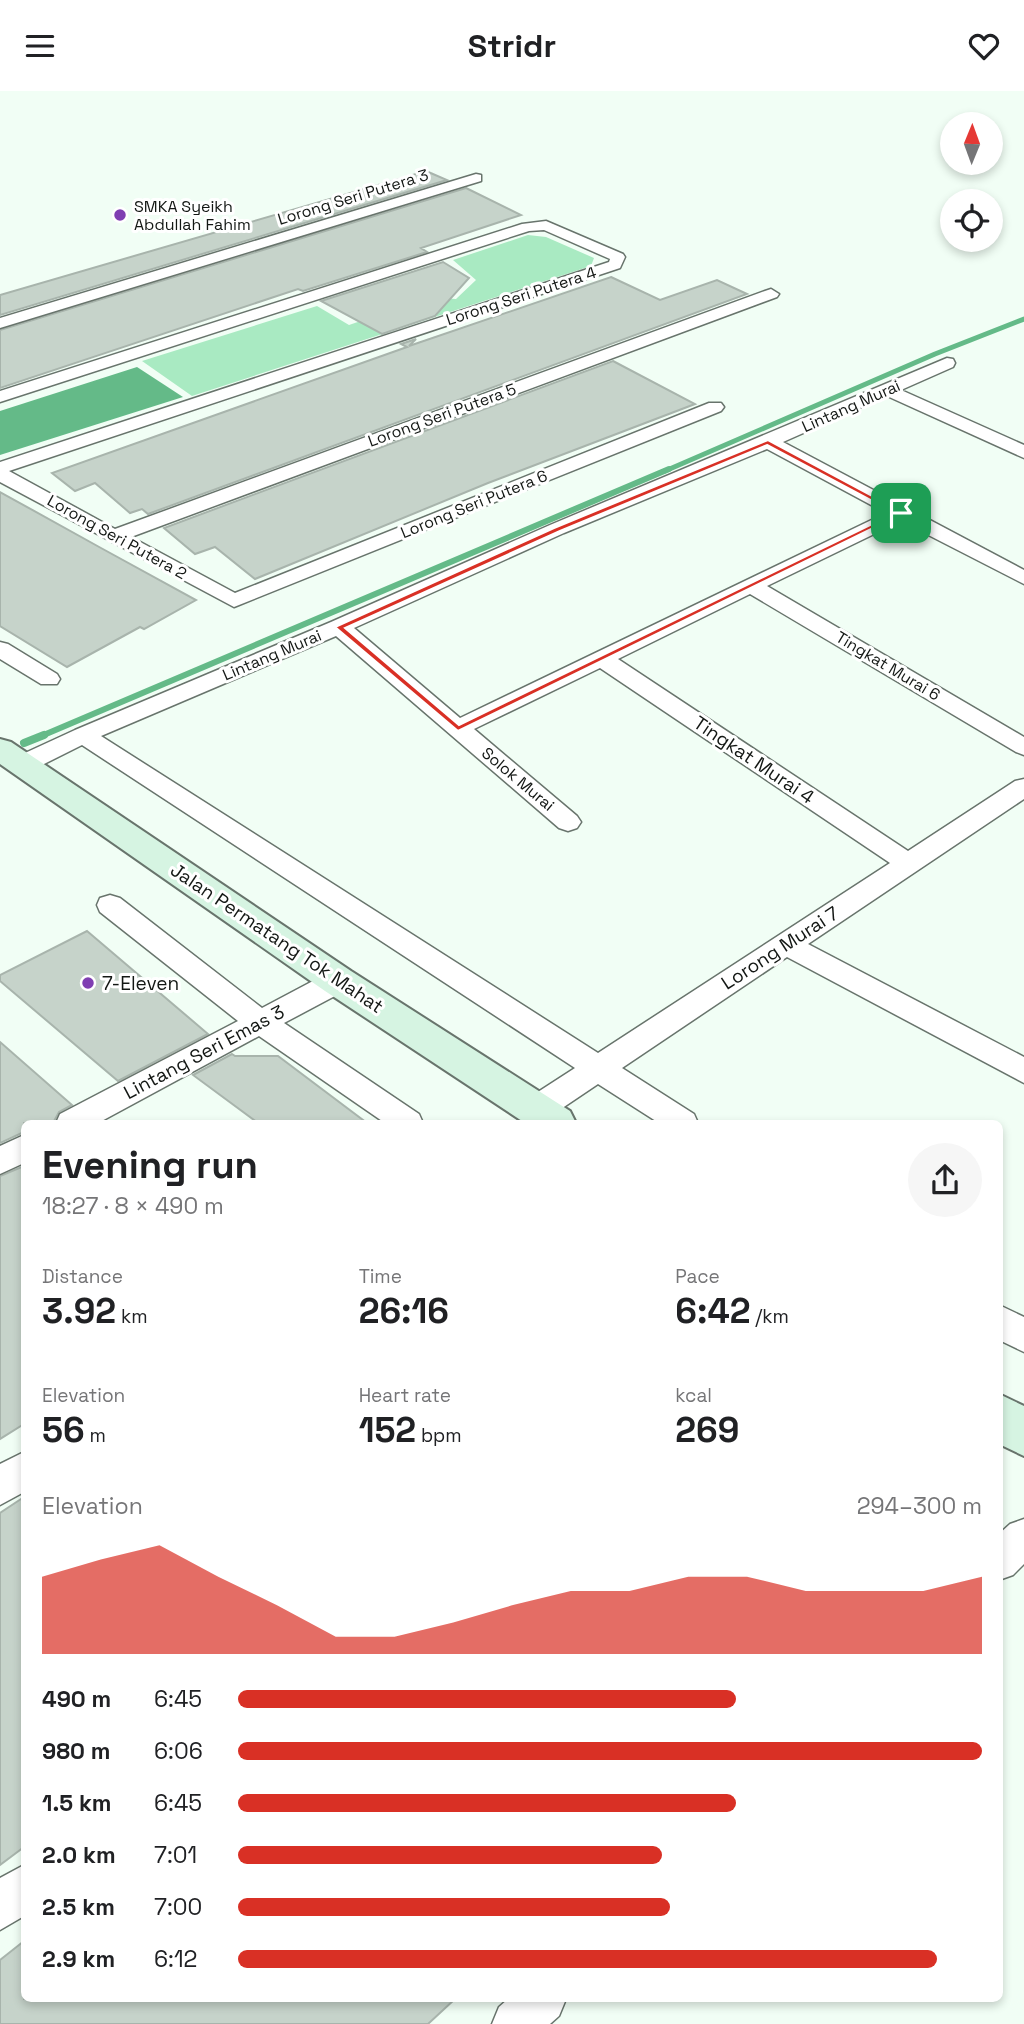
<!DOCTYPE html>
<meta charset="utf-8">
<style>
:root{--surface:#fff;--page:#f6f6f6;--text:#202124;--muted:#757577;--accent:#d93025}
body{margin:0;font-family:"Space Grotesk",sans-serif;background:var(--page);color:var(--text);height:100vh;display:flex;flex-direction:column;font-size:26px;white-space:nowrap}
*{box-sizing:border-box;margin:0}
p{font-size:23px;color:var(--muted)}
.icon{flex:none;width:38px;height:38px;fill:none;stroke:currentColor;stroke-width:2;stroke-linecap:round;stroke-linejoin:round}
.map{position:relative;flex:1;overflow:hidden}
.details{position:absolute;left:21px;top:1029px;width:982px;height:882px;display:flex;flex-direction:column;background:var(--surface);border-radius:10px;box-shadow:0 4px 10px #0003}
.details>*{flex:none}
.needle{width:46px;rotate:1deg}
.fabs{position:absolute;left:940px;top:21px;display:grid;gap:14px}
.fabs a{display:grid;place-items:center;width:63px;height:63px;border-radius:50%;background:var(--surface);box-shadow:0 4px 10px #0003;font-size:35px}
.pin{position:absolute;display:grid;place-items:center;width:60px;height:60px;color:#fff;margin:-30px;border-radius:14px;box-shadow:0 4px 10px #0006}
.round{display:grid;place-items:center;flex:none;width:74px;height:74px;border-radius:37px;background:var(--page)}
.overview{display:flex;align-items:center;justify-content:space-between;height:119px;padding:0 21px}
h1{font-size:38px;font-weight:800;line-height:52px}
.metrics{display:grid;grid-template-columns:repeat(3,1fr);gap:10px;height:119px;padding:7px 21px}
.metrics div{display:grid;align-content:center}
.metrics b{font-size:35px;font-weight:800}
.metrics small{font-size:19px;font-weight:400}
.metrics p{font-size:19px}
.chart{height:196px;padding:14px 21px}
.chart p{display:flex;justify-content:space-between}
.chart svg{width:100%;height:126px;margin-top:7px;fill:var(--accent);opacity:.7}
ul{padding:0 21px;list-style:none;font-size:23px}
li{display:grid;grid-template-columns:112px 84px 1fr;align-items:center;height:52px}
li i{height:18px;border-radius:9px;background:var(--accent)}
header{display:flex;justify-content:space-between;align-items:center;height:91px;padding:0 21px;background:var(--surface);font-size:32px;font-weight:800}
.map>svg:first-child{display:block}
.green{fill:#a9eac2}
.water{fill:#64ba88}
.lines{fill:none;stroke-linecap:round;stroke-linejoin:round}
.stream-far2{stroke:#64ba88;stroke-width:5}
.stream-far1{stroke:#64ba88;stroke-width:6}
.stream{stroke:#64ba88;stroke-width:8}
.building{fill:#c6d3ca;stroke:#a8b4ac;stroke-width:2}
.street-casing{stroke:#68746c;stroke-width:3}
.secondary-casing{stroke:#68746c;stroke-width:4}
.street{fill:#fff;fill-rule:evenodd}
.secondary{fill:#d6f4e2;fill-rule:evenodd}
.route{fill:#d93025;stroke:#fff;stroke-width:2;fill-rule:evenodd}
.poi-dot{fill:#7f3eb2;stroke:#fff;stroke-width:2.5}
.labels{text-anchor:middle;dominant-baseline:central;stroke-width:6;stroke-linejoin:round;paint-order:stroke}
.far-street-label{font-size:16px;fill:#131714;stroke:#fff}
.far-poi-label{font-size:16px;fill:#131714;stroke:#fff;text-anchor:start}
.street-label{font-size:19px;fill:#131714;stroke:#fff}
.poi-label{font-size:19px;fill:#131714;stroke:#fff;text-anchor:start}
</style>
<header><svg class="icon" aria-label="menu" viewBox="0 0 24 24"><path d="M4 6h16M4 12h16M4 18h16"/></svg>Stridr<svg class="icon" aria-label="heart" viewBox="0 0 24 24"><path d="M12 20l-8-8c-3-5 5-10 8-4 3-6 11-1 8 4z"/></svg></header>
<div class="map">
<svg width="1024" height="1933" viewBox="0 0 1024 1933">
<rect width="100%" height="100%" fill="#f1fef5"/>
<path class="green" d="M528 144 546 146 594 167 591 175 192 305 142 270 317 215 349 234 384 222 409 205 456 208 476 189 453 169Z"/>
<path class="water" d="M137 276 183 306 0 364V320Z"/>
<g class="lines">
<path class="stream-far2" d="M665 380 935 263 1024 228"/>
<path class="stream-far1" d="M39 646 669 378"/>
<path class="stream" d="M24 652 44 644"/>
</g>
<path class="building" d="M426 80 447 89 0 224V204Z
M466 97 521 124 421 157 427 161 303 200 298 198 0 297V239Z
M443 171 469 187 435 225 382 243 321 210Z
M611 186 660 209 717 189 747 203 148 423 142 418 130 422 95 392 75 400 52 382 407 256 401 253 416 248 409 255Z
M613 270 695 313 488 392 255 488 215 456 195 463 164 437Z
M0 401 101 457 196 509 144 538 140 536 67 576 0 535Z
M87 840 208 943 118 990 0 890V884Z
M0 951 72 1014 59 1021 53 1032H24V1041L0 1052Z
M232 963 235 965H278L367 1032H258L193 984Z
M24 1075V1333L0 1348V1085Z
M24 1406V1756L0 1774V1422Z
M24 1850V1908H455L428 1933H0V1869Z"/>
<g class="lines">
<defs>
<path id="street" d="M476 83 481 84V90L0 237V227Z
M546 130 623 163 625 166 620 177 9 380 115 438 765 200 771 198 779 203 777 206 131 446 235 502 709 312H721L724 316 721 320 234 516 0 391V371L609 171 610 168 544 139 529 140 0 311V300L522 133Z
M947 267 953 268 955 272 953 276 901 299 1024 354V367L887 305 783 351 1024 479V493L901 430 767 495 1024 646V664L1016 661 750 503 618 568 908 760 1015 690 1024 688V708L808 853 1024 966V992L787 866 622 977 694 1023 698 1032H659L598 993 546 1028 535 1031 524 1028 520 1019 524 1010 575 977 82 654 30 680 21 682 12 680 9 674 12 668 75 639 331 531 550 434ZM767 358 886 422 460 627 354 537 564 442ZM336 545 559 737 568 740 577 737 581 731 577 725 474 638 600 577 890 772 598 962 101 645Z
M0 551 8 553 57 583 60 588 57 593H41L0 568Z
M110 804 120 807 262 917 328 882 338 879 348 882 352 890 348 898 284 932 419 1023 423 1032H385L259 945 98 1032H56L60 1023 238 930 100 821 97 814 100 807Z
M24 1044V1072L0 1083V1055Z
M999 1214 1024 1226V1261L999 1249Z
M24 1361V1401L0 1414V1373Z
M1024 1428V1473L1013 1484 999 1489V1443L1010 1433Z
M24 1774V1825L0 1839V1787Z
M508 1908H566L559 1925 550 1933H492L499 1916Z"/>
<path id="secondary" d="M0 648 11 651 351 880 570 1020 576 1032H525L325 900 0 673Z
M999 1303 1024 1315V1365L999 1353Z"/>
</defs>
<use href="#street" class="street-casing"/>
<use href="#secondary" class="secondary-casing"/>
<use href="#street" class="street"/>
<use href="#secondary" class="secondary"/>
</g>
<path class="route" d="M768 349 904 422 458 640 335 536 554 437ZM767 354 895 422 459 634 345 537 560 440Z"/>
<g class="poi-dot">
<circle cx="120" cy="124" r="7"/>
<circle cx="88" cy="892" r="7"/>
</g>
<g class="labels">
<g class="far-street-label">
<text transform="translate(353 106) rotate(-17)">Lorong Seri Putera 3</text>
<text transform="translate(521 205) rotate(-18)">Lorong Seri Putera 4</text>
<text transform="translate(851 315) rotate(-24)">Lintang Murai</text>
<text transform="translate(442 324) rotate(-20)">Lorong Seri Putera 5</text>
<text transform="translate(474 413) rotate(-22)">Lorong Seri Putera 6</text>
<text transform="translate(117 446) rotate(29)">Lorong Seri Putera 2</text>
<text transform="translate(272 564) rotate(-23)">Lintang Murai</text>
<text transform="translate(888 575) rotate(31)">Tingkat Murai 6</text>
<text transform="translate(518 688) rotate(40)">Solok Murai</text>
</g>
<g class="far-poi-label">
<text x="134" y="115">SMKA Syeikh<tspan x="134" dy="18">Abdullah Fahim</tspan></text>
</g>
<g class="street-label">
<text transform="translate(754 669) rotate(34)">Tingkat Murai 4</text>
<text transform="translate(277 847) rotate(34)">Jalan Permatang Tok Mahat</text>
<text transform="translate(780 857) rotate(-33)">Lorong Murai 7</text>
<text transform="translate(204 961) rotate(-28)">Lintang Seri Emas 3</text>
</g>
<g class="poi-label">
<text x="102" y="892">7-Eleven</text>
</g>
</g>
</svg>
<div class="fabs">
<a><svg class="needle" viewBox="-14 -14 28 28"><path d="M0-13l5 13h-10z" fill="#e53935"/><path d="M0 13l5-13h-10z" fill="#757577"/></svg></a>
<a><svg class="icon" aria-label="locate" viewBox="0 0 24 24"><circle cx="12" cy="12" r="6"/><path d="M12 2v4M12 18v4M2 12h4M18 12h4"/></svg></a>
</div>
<div class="pin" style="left:901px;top:422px;background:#1e9e55"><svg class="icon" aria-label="arrive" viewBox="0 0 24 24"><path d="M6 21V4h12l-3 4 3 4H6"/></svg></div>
<section class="details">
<div class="overview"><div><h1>Evening run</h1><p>18:27 · 8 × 490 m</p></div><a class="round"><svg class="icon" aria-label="share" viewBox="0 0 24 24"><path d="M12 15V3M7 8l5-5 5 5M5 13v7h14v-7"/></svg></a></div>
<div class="metrics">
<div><p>Distance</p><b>3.92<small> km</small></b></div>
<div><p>Time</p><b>26:16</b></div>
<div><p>Pace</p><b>6:42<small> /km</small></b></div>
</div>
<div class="metrics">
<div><p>Elevation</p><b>56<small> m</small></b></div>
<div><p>Heart rate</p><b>152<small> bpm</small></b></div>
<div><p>kcal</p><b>269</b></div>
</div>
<div class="chart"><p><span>Elevation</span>294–300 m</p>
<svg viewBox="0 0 160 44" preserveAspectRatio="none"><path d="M0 44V17L10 11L20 6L30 17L40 27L50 38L60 38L70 33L80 27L90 22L100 22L110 17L120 17L130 22L140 22L150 22L160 17V44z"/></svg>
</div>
<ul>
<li><b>490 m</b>6:45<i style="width:67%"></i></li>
<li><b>980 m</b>6:06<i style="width:100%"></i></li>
<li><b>1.5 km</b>6:45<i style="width:67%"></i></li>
<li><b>2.0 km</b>7:01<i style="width:57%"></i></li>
<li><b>2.5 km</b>7:00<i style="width:58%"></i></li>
<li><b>2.9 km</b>6:12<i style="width:94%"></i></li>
</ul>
</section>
</div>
